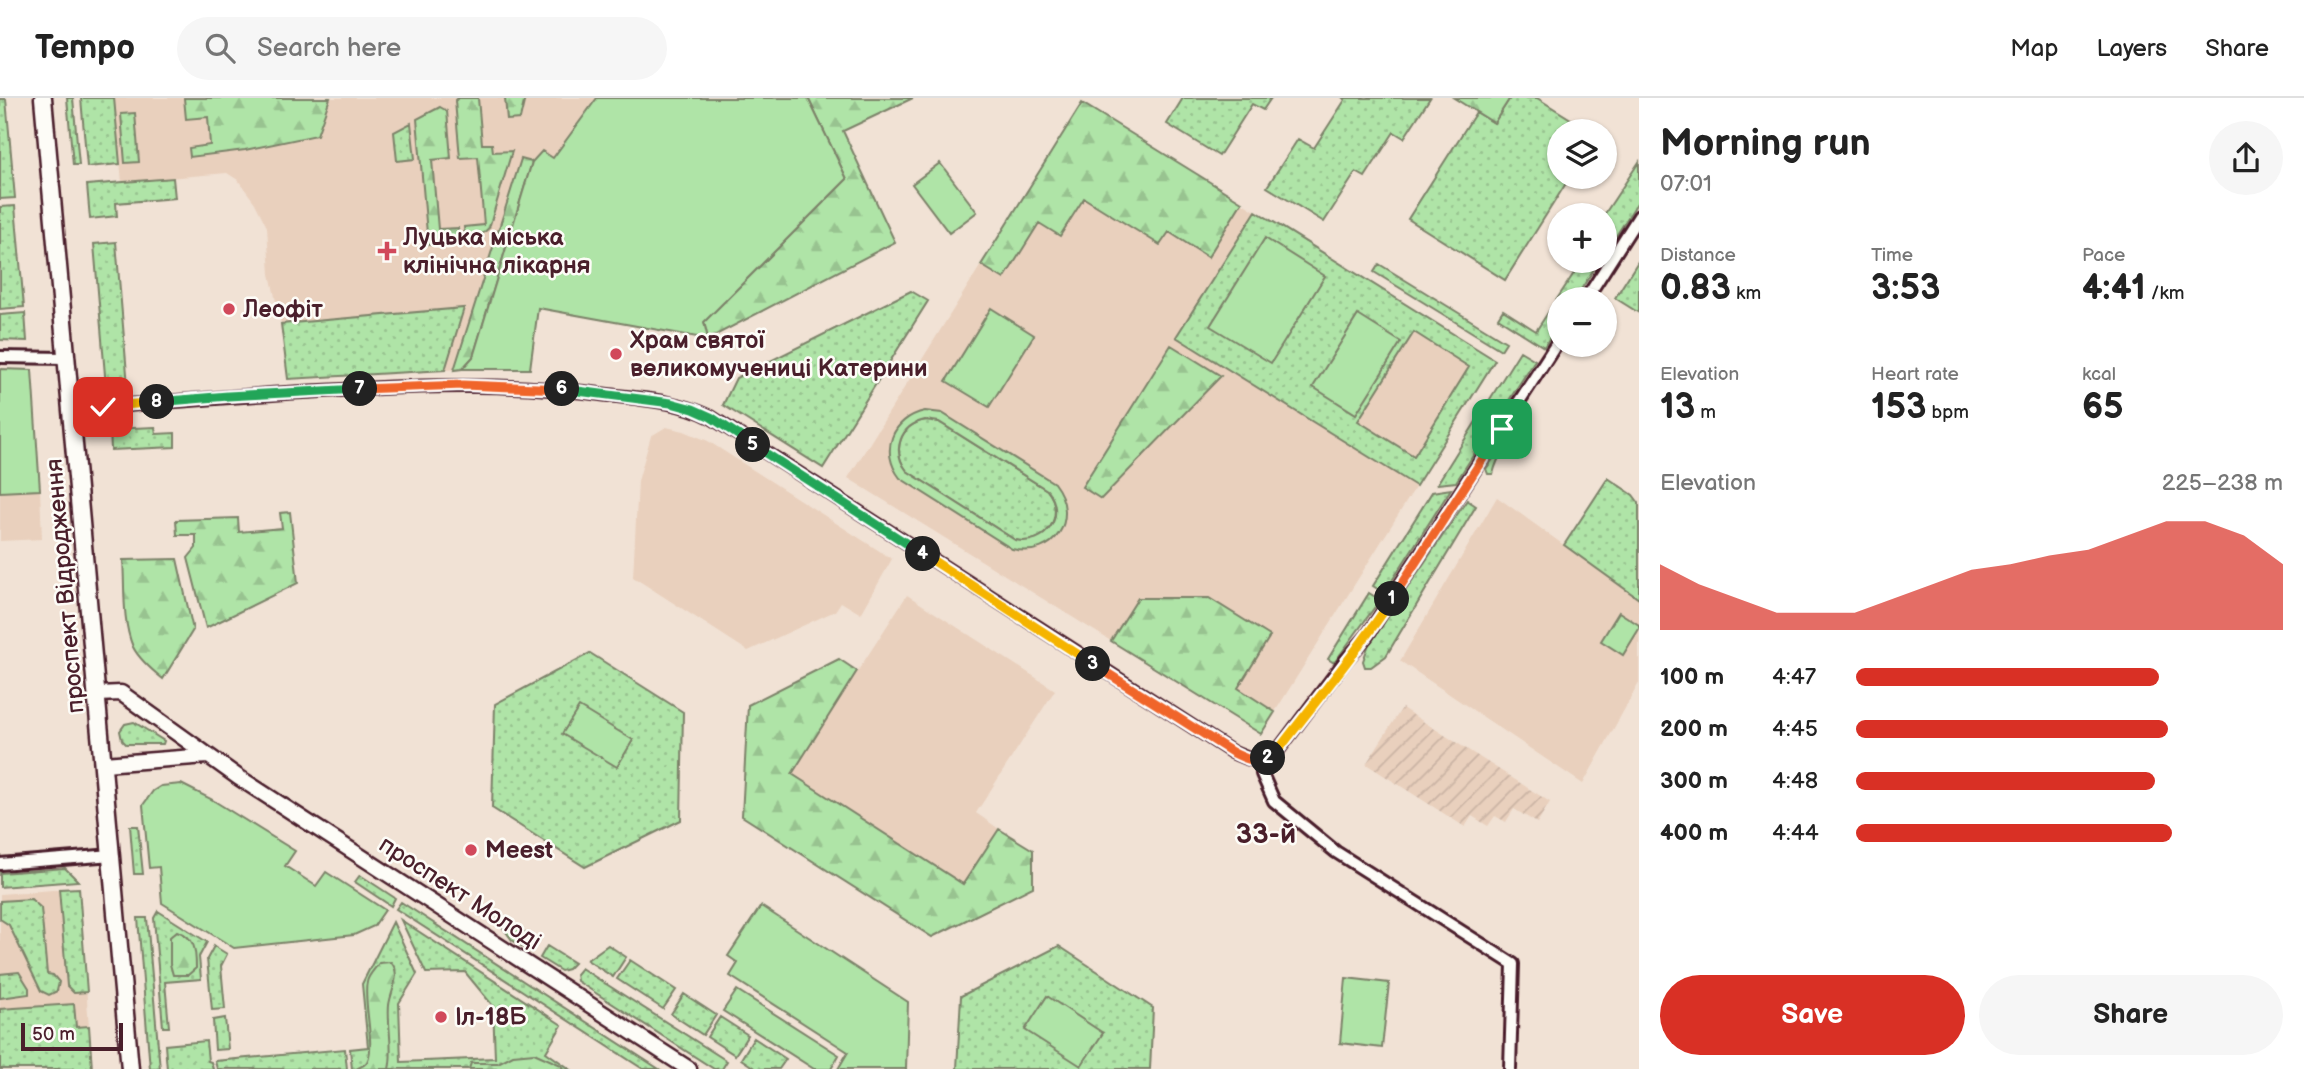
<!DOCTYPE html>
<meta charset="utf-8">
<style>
:root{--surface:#fff;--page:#f6f6f6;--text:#222;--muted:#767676;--line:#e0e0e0;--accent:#d93025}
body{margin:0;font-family:"Balsamiq Sans",sans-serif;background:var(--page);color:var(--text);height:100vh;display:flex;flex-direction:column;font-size:26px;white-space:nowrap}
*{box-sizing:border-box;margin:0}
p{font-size:23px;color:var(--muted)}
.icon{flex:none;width:38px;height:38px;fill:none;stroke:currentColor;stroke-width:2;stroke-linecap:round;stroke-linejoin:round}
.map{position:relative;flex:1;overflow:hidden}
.drawer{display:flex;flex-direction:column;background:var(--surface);width:665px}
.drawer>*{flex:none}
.fabs{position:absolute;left:1547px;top:21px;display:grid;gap:14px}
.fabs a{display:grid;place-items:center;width:70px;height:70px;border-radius:50%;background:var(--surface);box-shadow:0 2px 5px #0004;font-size:35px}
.scale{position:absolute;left:21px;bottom:18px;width:102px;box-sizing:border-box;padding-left:7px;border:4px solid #4a1f2b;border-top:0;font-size:19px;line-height:24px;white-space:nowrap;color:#4a1f2b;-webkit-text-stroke:5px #fdfcf7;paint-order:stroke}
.pin{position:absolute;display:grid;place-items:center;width:60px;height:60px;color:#fff;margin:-30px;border-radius:14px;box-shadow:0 4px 10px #0006}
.km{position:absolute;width:35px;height:35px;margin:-18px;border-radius:50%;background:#222;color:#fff;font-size:19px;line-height:35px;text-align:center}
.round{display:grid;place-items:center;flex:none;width:74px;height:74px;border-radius:37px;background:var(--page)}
.summary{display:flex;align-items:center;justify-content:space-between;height:119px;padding:0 21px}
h1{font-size:38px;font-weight:600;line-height:52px}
.metrics{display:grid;grid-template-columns:repeat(3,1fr);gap:10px;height:119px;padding:7px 21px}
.metrics div{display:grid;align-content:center}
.metrics b{font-size:35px;font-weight:600}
.metrics small{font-size:19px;font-weight:400}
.metrics p{font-size:19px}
.chart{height:196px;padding:14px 21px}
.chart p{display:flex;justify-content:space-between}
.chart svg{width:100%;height:126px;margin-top:7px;fill:var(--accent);opacity:.7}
.cta{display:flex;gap:14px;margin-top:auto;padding:14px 21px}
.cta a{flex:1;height:80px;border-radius:42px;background:var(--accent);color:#fff;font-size:28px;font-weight:600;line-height:80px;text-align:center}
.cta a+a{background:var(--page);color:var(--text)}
ul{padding:0 21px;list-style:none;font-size:23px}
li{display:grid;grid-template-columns:112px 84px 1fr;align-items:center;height:52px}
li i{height:18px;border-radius:9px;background:var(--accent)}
header{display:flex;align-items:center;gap:42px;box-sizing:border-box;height:98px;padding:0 35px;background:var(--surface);border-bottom:2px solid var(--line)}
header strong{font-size:33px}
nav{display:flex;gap:38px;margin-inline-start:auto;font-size:24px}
.search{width:490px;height:63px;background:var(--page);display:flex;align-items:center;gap:18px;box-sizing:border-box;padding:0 24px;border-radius:38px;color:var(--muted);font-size:26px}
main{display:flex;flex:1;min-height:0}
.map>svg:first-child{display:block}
.built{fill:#e9d0bd}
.industrial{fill:url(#industrial-furrows)}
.grass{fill:url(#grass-dots);stroke:#7c8269;stroke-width:2;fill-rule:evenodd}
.forest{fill:url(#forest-firs);stroke:#7c8269;stroke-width:2}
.green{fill:#afe4a7;stroke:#7c8269;stroke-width:2;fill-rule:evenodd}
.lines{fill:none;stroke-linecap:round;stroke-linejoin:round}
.minor-casing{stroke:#4a1f2b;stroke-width:16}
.tertiary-casing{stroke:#4a1f2b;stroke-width:19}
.secondary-casing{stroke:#4a1f2b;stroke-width:21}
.minor{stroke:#fdfcf7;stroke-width:10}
.tertiary{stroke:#fdfcf7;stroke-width:14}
.secondary{stroke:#fdfcf7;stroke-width:16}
.split-1-casing{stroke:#fff;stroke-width:14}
.split-2-casing{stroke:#fff;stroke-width:14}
.split-3-casing{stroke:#fff;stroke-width:14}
.split-4-casing{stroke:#fff;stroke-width:14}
.split-5-casing{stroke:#fff;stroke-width:14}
.split-6-casing{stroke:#fff;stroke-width:14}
.split-7-casing{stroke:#fff;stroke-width:14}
.split-8-casing{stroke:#fff;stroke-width:14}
.split-9-casing{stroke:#fff;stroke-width:14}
.split-1{stroke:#f0652b;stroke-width:9}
.split-2{stroke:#f5b400;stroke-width:9}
.split-3{stroke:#f0652b;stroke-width:9}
.split-4{stroke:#f5b400;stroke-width:9}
.split-5{stroke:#22a559;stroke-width:9}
.split-6{stroke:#22a559;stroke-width:9}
.split-7{stroke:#f0652b;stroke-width:9}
.split-8{stroke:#22a559;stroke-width:9}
.split-9{stroke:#f5b400;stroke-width:9}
.poi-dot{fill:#d1495b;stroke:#fdfcf7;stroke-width:2.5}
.labels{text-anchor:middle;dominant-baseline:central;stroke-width:5;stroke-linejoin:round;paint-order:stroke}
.poi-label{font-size:24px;font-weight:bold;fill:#4a1f2b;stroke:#fdfcf7;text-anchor:start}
.street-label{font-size:24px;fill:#4a1f2b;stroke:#fdfcf7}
.quarter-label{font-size:28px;font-weight:bold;fill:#4a1f2b;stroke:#fdfcf7}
</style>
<header>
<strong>Tempo</strong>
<div class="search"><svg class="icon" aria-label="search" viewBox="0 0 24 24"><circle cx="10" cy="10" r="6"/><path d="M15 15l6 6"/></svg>Search here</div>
<nav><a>Map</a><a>Layers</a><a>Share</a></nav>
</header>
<main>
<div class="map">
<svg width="1639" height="971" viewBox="0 0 1639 971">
<defs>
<pattern id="industrial-furrows" width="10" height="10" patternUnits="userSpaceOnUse" patternTransform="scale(1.75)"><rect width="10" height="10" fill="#e9d0bd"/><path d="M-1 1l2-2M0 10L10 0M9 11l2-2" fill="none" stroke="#c9b2a3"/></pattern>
<pattern id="grass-dots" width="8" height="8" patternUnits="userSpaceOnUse" patternTransform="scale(1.75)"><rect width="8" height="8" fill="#afe4a7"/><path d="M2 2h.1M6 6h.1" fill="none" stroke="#98c390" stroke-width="1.8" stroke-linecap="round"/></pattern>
<pattern id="forest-firs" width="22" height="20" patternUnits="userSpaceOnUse" patternTransform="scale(1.75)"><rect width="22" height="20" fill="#afe4a7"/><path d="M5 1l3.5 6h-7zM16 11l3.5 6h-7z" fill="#98c390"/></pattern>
</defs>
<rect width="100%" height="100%" fill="#f1e2d5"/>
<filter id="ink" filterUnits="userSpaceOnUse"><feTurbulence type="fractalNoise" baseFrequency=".0143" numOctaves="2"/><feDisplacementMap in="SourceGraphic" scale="14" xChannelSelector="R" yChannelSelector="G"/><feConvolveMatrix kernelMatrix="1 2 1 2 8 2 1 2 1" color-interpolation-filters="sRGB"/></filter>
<g filter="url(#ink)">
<path class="built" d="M114 0H597L553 61 462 271 288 281 281 226 270 176 267 129 255 105 238 82 227 75 122 84Z
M1082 5 1495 262 1261 636 848 380Z
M666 329 684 333 708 343 892 461 861 516 841 504 835 513 748 553 633 479 638 383 651 338Z
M40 392 42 441 0 443V394Z
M1497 399 1639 501V585L1583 686 1400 563Z
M907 497 1055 592 976 715 999 731 963 786 791 676Z
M79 790 92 971H0V796Z"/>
<path class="industrial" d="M1402 610 1550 704 1537 725 1514 711 1506 724 1495 718 1488 728 1472 718 1465 729 1366 666Z"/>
<path class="grass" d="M67 0H73L79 67H73Z
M81 0H114L120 66 87 69Z
M1183 0H1271L1263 12 1252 6 1219 58 1167 26Z
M1343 0H1430L1404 40 1394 34 1365 79 1356 74 1324 124 1267 89 1298 41 1314 50 1345 2Z
M1510 0H1537L1590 33H1559V79H1570L1505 182 1408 121 1476 14 1494 25Z
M0 1H6L15 100 0 101Z
M135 15 139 64 125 65 121 16Z
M411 25 415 61 397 63 394 34Z
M1639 64V102L1605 155 1604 117Z
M173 80 175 100 116 105 117 118 90 121 87 87Z
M15 108 24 209 0 211V109Z
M1256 113 1495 262 1416 388 1176 239ZM1414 234 1469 269 1414 358 1358 323Z
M116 144 128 288 106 289 94 146Z
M1639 162V215L1615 200Z
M1582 163H1599L1575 201H1559V225L1544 249 1498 220 1503 212 1536 233Z
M1379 166 1506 244 1501 252 1374 174Z
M911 193 928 203 823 370 723 307 736 280Z
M464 210 445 272 288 281 281 226Z
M25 215 27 243 0 242V217Z
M1520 253 1535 262 1456 384 1437 386Z
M932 322 939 324 1047 392C1067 417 1046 449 1015 442L907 373C889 351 903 321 932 322Z
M1518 326 1522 330V332C1508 341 1497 360 1493 376H1488L1486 371Z
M155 329 156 336 175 335V349L111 352 110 331Z
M1608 380 1633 397 1639 405V501L1564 447Z
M1451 391 1384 495 1373 488 1432 394Z
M1467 402 1476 408 1386 558 1371 569H1365L1363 563 1369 546Z
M1369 495 1380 502 1334 565 1328 561Z
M590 555 683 614 681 722 585 769 492 710 495 606Z
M134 624 164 643 163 646H126L122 642 120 633 125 626Z
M130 728H138L143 776H134Z
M65 770 78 783 0 789V775Z
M360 777 395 800 391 808 355 784Z
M79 790 87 894 74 895 67 888 59 791Z
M31 801 41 810 47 876 53 877 59 884 57 893 49 897 41 893 9 827 0 821V803Z
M401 804 659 971H643L396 811Z
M158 813 207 844 199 859 201 881 165 884 169 929H163L154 820Z
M501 819 539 843 531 854 512 842 498 823Z
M138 820H147L160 971H150Z
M401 822 562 927 546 954 570 971H352L350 951 368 949 362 886 393 824 417 876 399 905 401 964 495 960 493 908 465 874 426 875Z
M608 847 626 859 613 879 587 862Z
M214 848 227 856 221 868 225 911 212 912 207 861Z
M547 848 574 865 568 871 561 873 540 860Z
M1059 848 1153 910 1150 971H957L961 898Z
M630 862 676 892 663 911 617 881Z
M581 870 727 963 722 971H714L577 883 576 876Z
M19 874 29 890V896L0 900V876Z
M684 896 716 917 703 937 671 916Z
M74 906 76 929 89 928 92 971H0V911Z
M720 919 748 937 735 957 707 939Z
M225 920 228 951 215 952 213 922Z
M754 940 786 961 779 971H756L741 961Z
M206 943 208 963 211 964 213 971H167L165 947Z
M345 951 347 971H217L215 963Z"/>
<path class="forest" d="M184 0H330L317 37 245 52 190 59 189 50 210 47 208 19 186 21Z
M458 0H478L482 46H492L493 54 512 53 489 130 481 137 465 142 464 129 484 127 478 59 460 60 455 3Z
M505 0H525L520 21 507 22Z
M808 0H913L843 33 895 144 708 241 704 224 847 81Z
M1454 0H1510L1494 25Z
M1082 5 1242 104 1208 159 1169 134 1160 147 1084 100 1060 138 1039 125 1004 181 981 167Z
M440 9 447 13 451 60 432 62 438 131 458 130 459 145 428 147 417 21Z
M521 61 532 64 473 259 462 271 454 272Z
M1171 247 1221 278 1101 401 1082 389Z
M290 414 298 485 206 530 188 460 196 450V437H177L176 422 238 420 239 434 282 430 280 415Z
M177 461 193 532 163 581C153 573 139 561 133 549 122 523 125 490 123 462Z
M1138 500H1209L1270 538 1238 590 1275 614 1261 636 1111 543Z
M839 561 857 573 792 676 963 786 999 731 1033 752V789L932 839 742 718 748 607Z
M177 833C195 839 196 852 196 870L188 877H173L170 866V839Z
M391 864C402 877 391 892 389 907 387 928 394 951 389 971H356C359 969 363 968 365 966 378 955 362 902 367 884 368 877 375 871 379 865Z
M534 955 561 967 563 971H469L471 965H498L513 957Z"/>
<path class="green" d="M597 0H808L847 81 704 224 708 241 538 210 530 271H462L473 259 532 64 542 53 553 60Z
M940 65 977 114 949 135 912 86Z
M1265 140 1325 178 1271 265 1210 228Z
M991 210 1034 237 989 309 946 283Z
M1358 217 1401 244 1356 316 1313 289Z
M0 271 32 272 40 392 0 394Z
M925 313 942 315 1054 385C1081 420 1055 461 1012 451L900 380C879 353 892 320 925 313ZM925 322 939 324 1047 392C1068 417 1046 449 1015 442L907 373C891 353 900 327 925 322Z
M1619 514 1639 527V531L1623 557 1601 543Z
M579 609 633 642 617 669 562 636Z
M181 686 211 701 295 753 285 768 316 788 326 774 385 812 374 828 354 837 234 850 162 805 159 769 149 770 143 707 153 693 161 688Z
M761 808 908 904 906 971H838L848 954 730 878 738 865 728 858Z
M1346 880 1389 885 1382 950 1340 945Z
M737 892 839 957 831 971H814L723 913Z
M1047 898 1103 935 1081 968 1025 932Z"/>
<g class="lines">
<defs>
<path id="minor" d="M1586 201 1639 118
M0 259 65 260
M71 312C161 304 251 296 342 292 430 287 520 285 608 297 643 301 679 303 711 319L1232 654C1247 661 1256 665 1273 659L1346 562 1367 538 1559 242
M1261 663 1262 676 1274 703 1336 754 1513 866 1510 971
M0 766 112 757"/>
<path id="tertiary" d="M98 596 121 595 238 679 689 971
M104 666 207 658"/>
<path id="secondary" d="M43 0 130 971"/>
</defs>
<use href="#minor" class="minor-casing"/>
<use href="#tertiary" class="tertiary-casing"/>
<use href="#secondary" class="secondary-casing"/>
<use href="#minor" class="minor"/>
<use href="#tertiary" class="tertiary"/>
<use href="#secondary" class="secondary"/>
</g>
</g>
<g class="lines" filter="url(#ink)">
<defs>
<path id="split-1" d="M1392 501 1502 331"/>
<path id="split-2" d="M1268 660 1273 659C1313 606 1356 556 1392 501"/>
<path id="split-3" d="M1093 566 1232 654C1244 660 1255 666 1268 660"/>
<path id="split-4" d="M923 456 1093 566"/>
<path id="split-5" d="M753 347 923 456"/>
<path id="split-6" d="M562 291 671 305 693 311 711 319 753 347"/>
<path id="split-7" d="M360 291 463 287 562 291"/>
<path id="split-8" d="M157 304 228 298 360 291"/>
<path id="split-9" d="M103 309 157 304"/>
</defs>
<use href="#split-1" class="split-1-casing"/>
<use href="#split-2" class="split-2-casing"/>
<use href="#split-3" class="split-3-casing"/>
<use href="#split-4" class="split-4-casing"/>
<use href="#split-5" class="split-5-casing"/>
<use href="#split-6" class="split-6-casing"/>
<use href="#split-7" class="split-7-casing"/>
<use href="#split-8" class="split-8-casing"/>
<use href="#split-9" class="split-9-casing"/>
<use href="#split-1" class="split-1"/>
<use href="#split-2" class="split-2"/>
<use href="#split-3" class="split-3"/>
<use href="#split-4" class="split-4"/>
<use href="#split-5" class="split-5"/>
<use href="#split-6" class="split-6"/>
<use href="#split-7" class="split-7"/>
<use href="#split-8" class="split-8"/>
<use href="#split-9" class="split-9"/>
</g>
<g class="poi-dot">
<path d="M383.5 142.5h7v7h7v7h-7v7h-7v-7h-7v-7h7z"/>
<circle cx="229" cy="211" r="7"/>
<circle cx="616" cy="256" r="7"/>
<circle cx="471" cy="752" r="7"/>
<circle cx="441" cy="919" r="7"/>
</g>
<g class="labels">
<g class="poi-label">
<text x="403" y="139">Луцька міська<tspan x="403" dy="28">клінічна лікарня</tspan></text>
<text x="243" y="211">Леофіт</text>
<text x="630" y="242">Храм святої<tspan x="630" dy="28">великомучениці Катерини</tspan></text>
<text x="485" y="752">Meest</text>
<text x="455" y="919">Іл-18Б</text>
</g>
<g class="street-label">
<text transform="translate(65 488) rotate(-95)">проспект Відродження</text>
<text transform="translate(460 795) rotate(33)">проспект Молоді</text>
</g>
<g class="quarter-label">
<text x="1266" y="736">33-й</text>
</g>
</g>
</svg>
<div class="fabs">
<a><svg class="icon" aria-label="layers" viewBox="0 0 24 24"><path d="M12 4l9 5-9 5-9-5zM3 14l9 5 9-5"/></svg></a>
<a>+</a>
<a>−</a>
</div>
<div class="scale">50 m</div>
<div class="pin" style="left:1502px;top:331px;background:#1e9e55"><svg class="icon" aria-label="arrive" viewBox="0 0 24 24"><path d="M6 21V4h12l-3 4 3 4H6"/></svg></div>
<div class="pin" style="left:103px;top:309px;background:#d93025"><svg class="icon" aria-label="check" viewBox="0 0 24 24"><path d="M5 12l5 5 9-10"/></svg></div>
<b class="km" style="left:1392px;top:501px">1</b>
<b class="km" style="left:1268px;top:660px">2</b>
<b class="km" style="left:1093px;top:566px">3</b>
<b class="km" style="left:923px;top:456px">4</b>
<b class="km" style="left:753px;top:347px">5</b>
<b class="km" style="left:562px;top:291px">6</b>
<b class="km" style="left:360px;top:291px">7</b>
<b class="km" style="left:157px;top:304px">8</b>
</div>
<section class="drawer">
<div class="summary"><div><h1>Morning run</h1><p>07:01</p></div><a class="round"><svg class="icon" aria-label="share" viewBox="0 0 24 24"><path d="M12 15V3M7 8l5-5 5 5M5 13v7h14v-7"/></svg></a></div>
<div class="metrics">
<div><p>Distance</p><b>0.83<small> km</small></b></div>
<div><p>Time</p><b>3:53</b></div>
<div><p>Pace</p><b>4:41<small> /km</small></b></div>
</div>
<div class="metrics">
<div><p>Elevation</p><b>13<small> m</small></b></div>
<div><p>Heart rate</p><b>153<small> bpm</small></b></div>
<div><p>kcal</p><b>65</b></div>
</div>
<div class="chart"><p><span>Elevation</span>225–238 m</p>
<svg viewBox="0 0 160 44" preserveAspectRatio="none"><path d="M0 44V21L10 28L20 33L30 38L40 38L50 38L60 33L70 28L80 23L90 21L100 18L110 16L120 11L130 6L140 6L150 11L160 21V44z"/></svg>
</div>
<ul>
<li><b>100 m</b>4:47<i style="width:71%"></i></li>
<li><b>200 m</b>4:45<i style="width:73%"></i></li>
<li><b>300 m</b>4:48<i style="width:70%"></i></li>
<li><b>400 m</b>4:44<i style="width:74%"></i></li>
</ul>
<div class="cta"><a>Save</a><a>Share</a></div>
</section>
</main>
